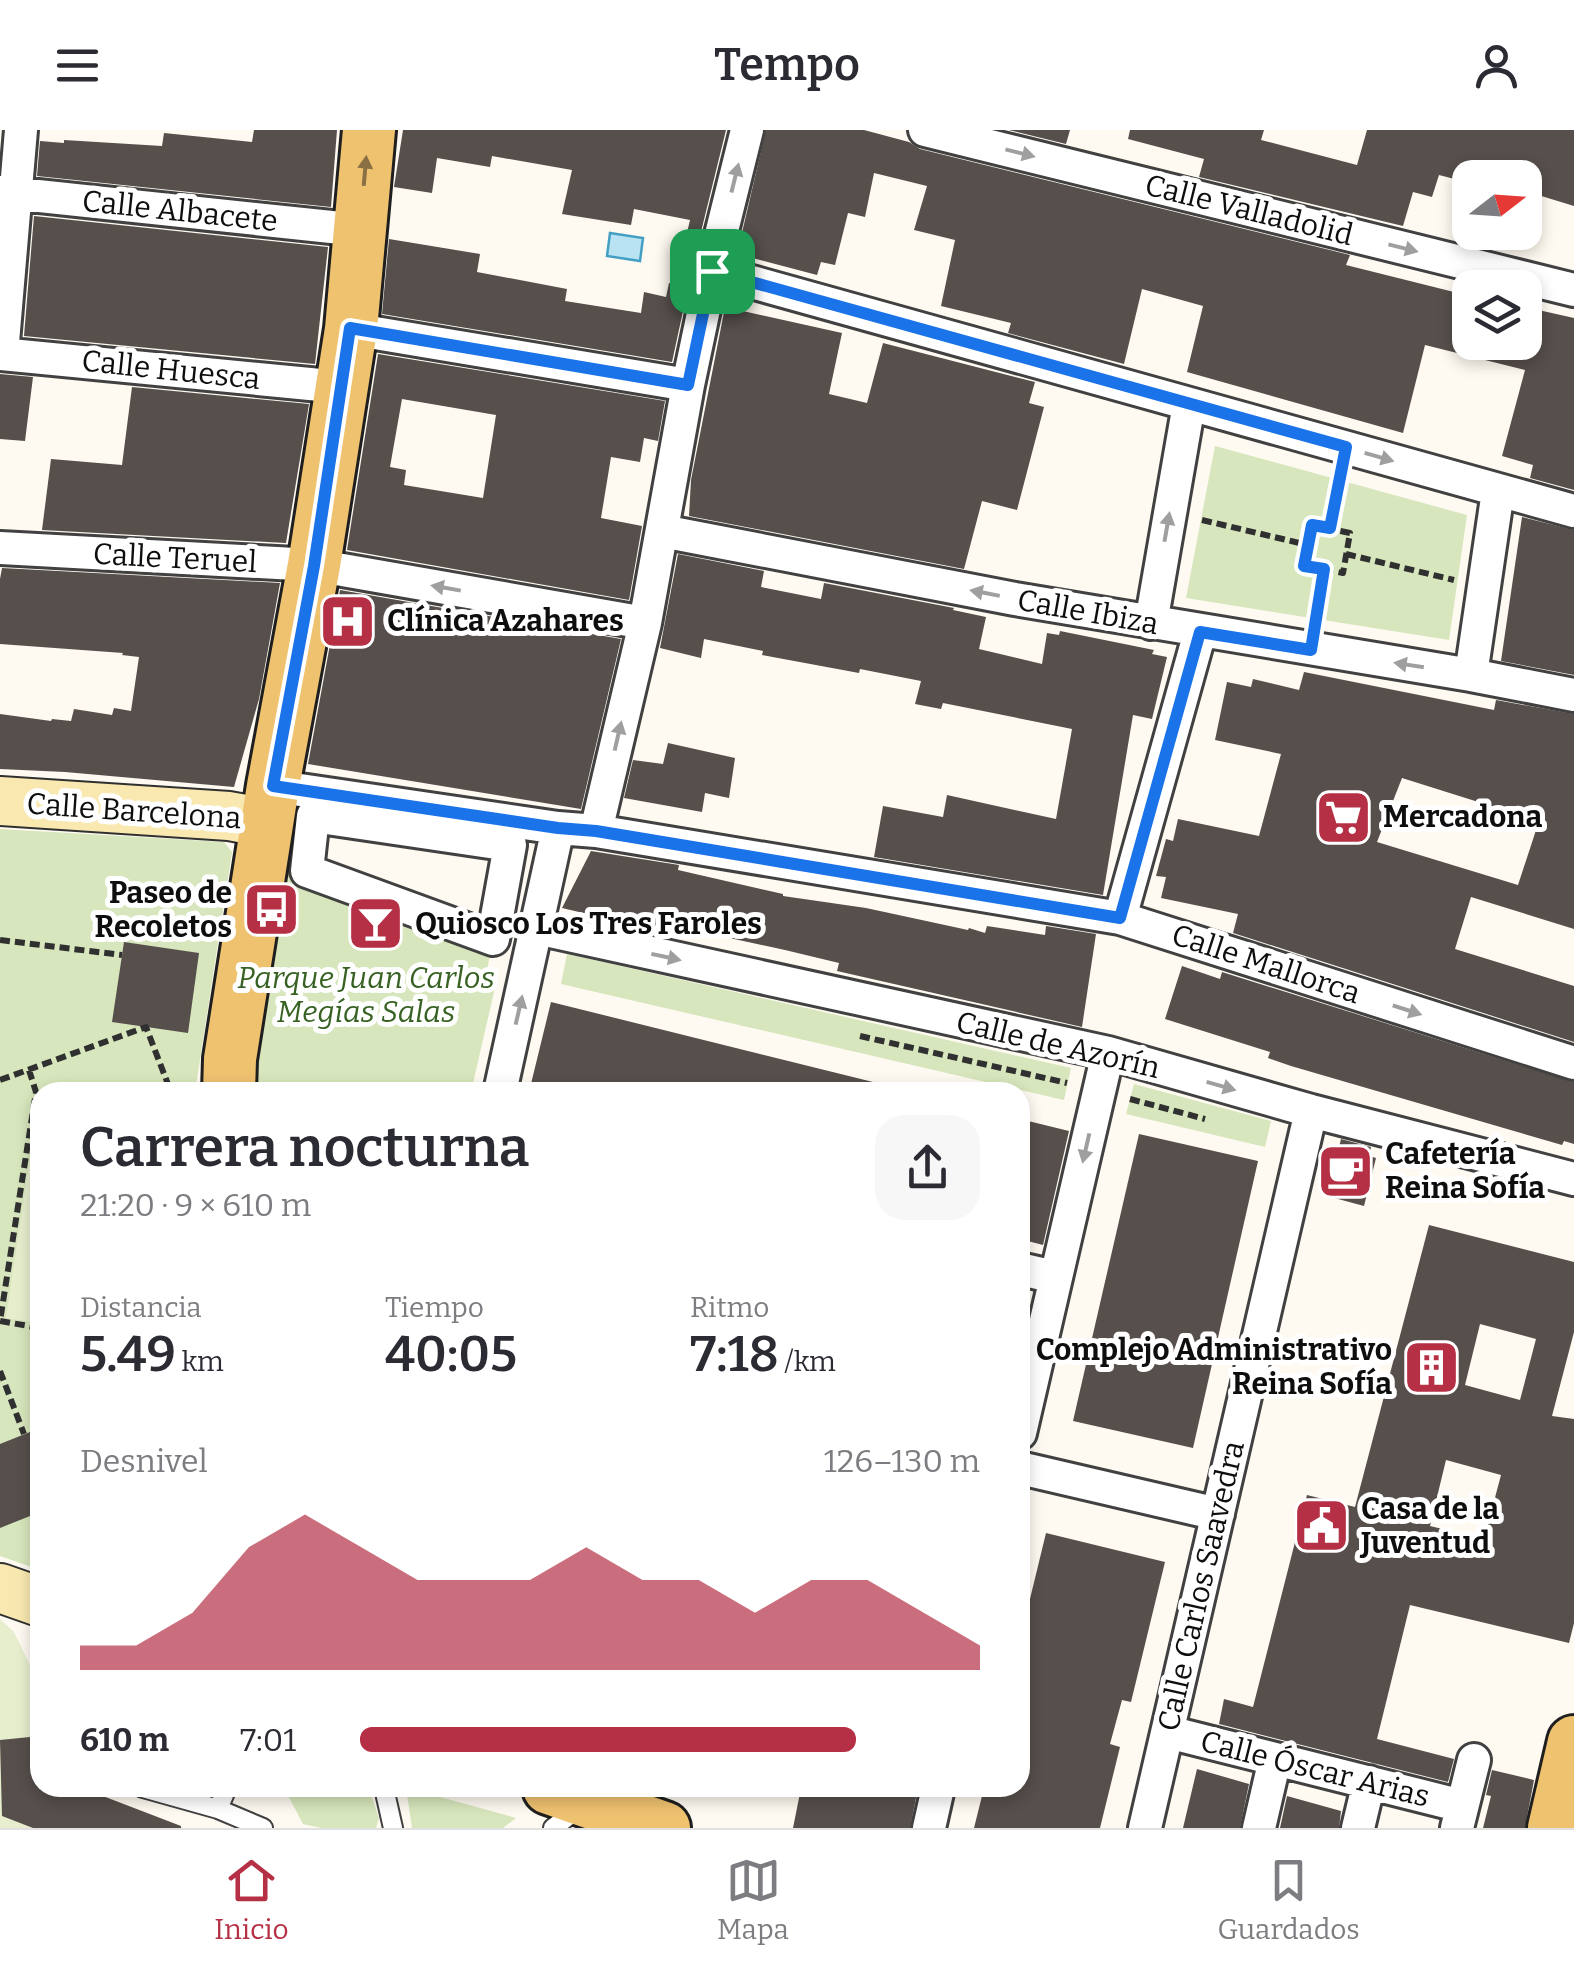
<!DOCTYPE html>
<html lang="es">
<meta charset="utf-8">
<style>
:root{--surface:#fff;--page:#f7f7f7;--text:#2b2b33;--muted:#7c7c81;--line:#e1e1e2;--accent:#b53045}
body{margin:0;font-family:Bitter,serif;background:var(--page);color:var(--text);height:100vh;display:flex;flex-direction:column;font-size:38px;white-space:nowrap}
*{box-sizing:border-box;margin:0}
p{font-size:32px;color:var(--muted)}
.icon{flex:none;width:55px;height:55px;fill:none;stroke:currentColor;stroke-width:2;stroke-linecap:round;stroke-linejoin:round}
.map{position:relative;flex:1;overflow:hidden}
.sheet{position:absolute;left:30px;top:952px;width:1000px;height:715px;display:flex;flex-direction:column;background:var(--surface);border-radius:30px;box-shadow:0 5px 15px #0003}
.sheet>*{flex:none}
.needle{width:65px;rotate:73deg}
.controls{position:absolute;left:1452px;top:30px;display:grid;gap:20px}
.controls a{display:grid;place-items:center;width:90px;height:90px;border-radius:20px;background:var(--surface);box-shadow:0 5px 15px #0003;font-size:50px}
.pin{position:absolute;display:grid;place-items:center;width:85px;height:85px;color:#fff;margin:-42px;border-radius:20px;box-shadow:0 5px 15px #0006}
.round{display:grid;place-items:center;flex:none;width:105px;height:105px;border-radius:30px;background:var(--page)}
.summary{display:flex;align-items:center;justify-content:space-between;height:170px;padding:0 50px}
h1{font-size:55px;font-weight:600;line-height:75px}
.stats{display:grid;grid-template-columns:repeat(3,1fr);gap:15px;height:170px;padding:10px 50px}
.stats div{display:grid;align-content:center}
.stats b{font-size:50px;font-weight:600}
.stats small{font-size:28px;font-weight:400}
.stats p{font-size:28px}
.chart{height:280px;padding:20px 50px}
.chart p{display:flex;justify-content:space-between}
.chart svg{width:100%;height:180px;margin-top:10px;fill:var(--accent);opacity:.7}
ul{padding:0 50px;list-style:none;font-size:32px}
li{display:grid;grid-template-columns:160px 120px 1fr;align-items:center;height:75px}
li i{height:25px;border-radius:12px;background:var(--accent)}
header{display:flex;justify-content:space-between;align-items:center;height:130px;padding:0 50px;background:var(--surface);font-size:45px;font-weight:600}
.menu{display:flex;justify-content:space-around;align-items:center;height:140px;border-top:2px solid var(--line);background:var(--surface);font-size:28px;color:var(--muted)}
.menu a{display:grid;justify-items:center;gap:5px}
.menu .active{color:var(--accent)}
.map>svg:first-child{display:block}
.green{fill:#d7e6bc}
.pitch{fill:#e7eece}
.water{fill:#b9e3f2;stroke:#459fc4;stroke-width:2.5}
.building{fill:#564f4c;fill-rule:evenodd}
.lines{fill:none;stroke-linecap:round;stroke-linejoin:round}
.lane-casing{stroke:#414141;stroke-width:22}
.street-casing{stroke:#414141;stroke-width:38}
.secondary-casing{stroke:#303030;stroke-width:52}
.primary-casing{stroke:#1f1f1f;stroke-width:58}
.path{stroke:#303030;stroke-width:6;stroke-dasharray:10 5;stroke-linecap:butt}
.lane{stroke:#fff;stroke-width:18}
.street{stroke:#fff;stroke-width:32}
.secondary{stroke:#f9e9b1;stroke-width:48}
.primary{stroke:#efc270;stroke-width:52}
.oneway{fill:#9f9f9f}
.oneway2{fill:#8a7144}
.route-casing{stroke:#fff;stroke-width:20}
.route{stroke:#1a73e8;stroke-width:12}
.labels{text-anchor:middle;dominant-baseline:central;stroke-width:10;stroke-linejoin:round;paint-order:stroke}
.street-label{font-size:30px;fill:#0e0e0e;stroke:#fff}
.poi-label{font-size:30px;font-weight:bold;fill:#0e0e0e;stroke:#fff;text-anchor:start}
.park-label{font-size:30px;font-style:italic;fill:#376223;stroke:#fff}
</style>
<header><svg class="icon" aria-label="menu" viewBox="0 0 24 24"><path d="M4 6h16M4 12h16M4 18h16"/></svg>Tempo<svg class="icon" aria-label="person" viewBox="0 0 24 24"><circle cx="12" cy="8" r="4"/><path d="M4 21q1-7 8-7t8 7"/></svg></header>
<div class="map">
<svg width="1574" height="1698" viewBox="0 0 1574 1698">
<rect width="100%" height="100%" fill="#fefaf1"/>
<path class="green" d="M1215 316 1467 385 1449 510 1186 468Z
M0 699 224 712 232 722 195 962H40V1440L0 1426Z
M288 734 493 809 486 846 497 849 471 962H254V940Z
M567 824 1071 938 1064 970 561 854Z
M1134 954 1271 991 1265 1017 1126 984Z
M284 1658H369L379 1688 376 1698H321L303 1694Z
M406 1658H408L516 1688 503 1698H412Z"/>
<path class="pitch" d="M39 968H40V1193L6 1188Z
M0 1489 14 1502 31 1537 40 1606V1658H82L183 1698H0Z"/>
<path class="water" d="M610 103 643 108 640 131 607 126Z"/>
<path class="building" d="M254 0H337L331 77 37 46 40 11 64 13V10L162 16 164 3 252 12Z
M403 0H726L698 114 685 111 690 90 634 79 631 95 562 84 572 40 492 26 490 37 437 28 432 63 394 57Z
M766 0H864L909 12 920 19 1350 125 1346 135 1470 166V212H1525V177L1574 188V360L1530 348 1533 335 1502 326 1525 240 1425 215 1403 303 1187 242 1203 176 1142 159 1124 234 1008 203 1011 193 941 176 955 110 914 100 927 56 874 43 865 87 848 83 835 135 821 132 817 145 737 124Z
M1009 0H1070L1066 14Z
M1130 0H1264L1261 10 1357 35 1367 0H1574V76L1525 61V48H1470V53L1439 45 1432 67 1413 62 1403 96 1199 47 1204 29 1128 9Z
M34 86 328 117 315 234 24 206Z
M389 109 480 124 477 142 567 159 565 171 641 183 644 162 666 167 669 153 688 158 672 232 382 184Z
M725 177 842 203 829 264 867 273 883 213 1035 252 1029 273 1044 277 1017 380 982 371 964 439 689 386 691 350Z
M378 224 665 271 658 311 644 308 640 332 611 327 601 388 642 396 629 470 347 420ZM402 269 496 285 483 368 404 355 406 340 390 337Z
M0 244 33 247 25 311 0 309Z
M132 257 309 274 286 413 42 400 51 329 122 335Z
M1522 387 1574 400V545L1501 531Z
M678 424 764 441 761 457 821 469 824 453 954 478 953 480 986 487 979 519 1042 534 1047 503 1059 505 1060 501 1154 520 1152 524 1167 527 1152 589 1133 585 1103 765 874 727 883 676 943 687 947 665 1056 689 1072 599 943 573 941 579 915 574 921 551 860 539 859 543 778 528 762 525 763 521 704 509 701 528 660 518Z
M2 438 280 453 259 569 234 657 65 642 0 639V584L51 591 52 589 71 591 74 579 112 585 114 578 131 581 139 527 122 525 123 523 0 514V449Z
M340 460 621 509 581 679 308 634Z
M1304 542 1494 580 1496 570 1574 584V799L1471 767 1455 819 1574 856V912L1233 803 1238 784 1161 768 1166 747 1156 746 1166 709 1173 711 1178 689 1259 706 1281 624 1215 610 1227 552 1251 557 1253 549 1299 560ZM1402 648 1539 691 1518 755 1377 712Z
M668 613 735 628 729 668 705 663 702 682 624 668 633 630 663 634Z
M591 721 679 735 678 740 783 764V766L866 778 968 800 969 798 985 803 987 796 1045 805 1046 796 1096 804 1082 897 837 841 839 833 785 820 665 794 664 802 562 778Z
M124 812 199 823 188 903 112 892Z
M1182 836 1220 849 1222 842 1574 952V1014L1564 1011 1562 1015 1291 936 1268 928 1270 922 1165 889Z
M551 872 873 952 872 962H529Z
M1020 989 1069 1001 1043 1115 1020 1109Z
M1139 1004 1258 1031 1193 1318 1073 1291Z
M1341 1009 1371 1017 1369 1026 1376 1028 1364 1076 1327 1066Z
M1429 1095 1574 1132V1202L1552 1286 1574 1289V1493L1569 1513 1410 1475 1377 1609 1454 1629 1448 1652 1219 1594 1224 1569 1253 1577 1307 1365 1355 1377ZM1480 1194 1536 1209 1520 1270 1465 1255ZM1446 1330 1501 1345 1484 1409 1430 1396Z
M40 1298V1382L0 1398V1314Z
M1046 1403 1165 1432 1131 1572 1122 1570 1110 1614 1120 1617 1100 1698H974L984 1658H1020V1510Z
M40 1606V1658H82L181 1696V1698H33L2 1686 0 1610Z
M1197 1639 1249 1654 1240 1698H1183Z
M1492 1640 1534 1650 1525 1698H1483L1491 1666 1486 1665Z
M801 1658H918L910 1698H793Z
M1287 1666 1341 1681 1339 1698H1280Z"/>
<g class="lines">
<defs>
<path id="lane" d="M143 1658 218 1679 263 1698
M384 1658 393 1698
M218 1679 227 1658
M553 1698 580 1677"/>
<path id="street" d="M925 0 1574 160
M0 62 360 100
M712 141 1574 381
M351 199 688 255
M0 224 341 257
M2 224 21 0
M662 401 1015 469 1471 545 1574 565
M0 418 314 435 645 493
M1151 493 1189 274
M1471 545 1498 361
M273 656 558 698 596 701 1120 788 1574 933
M313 686 510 715 493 809 307 741Z
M596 701 645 493 688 255 712 141 747 0
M1120 788 1200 502
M537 798 1108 923 1311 981 1574 1049
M500 962 558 698
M1020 1139 1055 1147
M1020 1303 1108 923
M1020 1338 1218 1384
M1168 1602 1462 1676
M929 1698 938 1658
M1145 1698 1311 981
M1259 1698 1275 1629
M1358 1698 1369 1652
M1457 1698 1474 1630"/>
<path id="secondary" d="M0 671 229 686 267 693
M0 1458 40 1472"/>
<path id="primary" d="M229 962 230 929 273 656 314 435 351 199 369 0
M549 1658 664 1698
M1554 1698 1574 1612"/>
</defs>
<use href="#lane" class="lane-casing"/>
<use href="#street" class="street-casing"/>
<use href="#secondary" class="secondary-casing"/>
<use href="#primary" class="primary-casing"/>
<path class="path" d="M1202 390 1308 415
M1311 395 1350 403 1343 443 1304 435Z
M1330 398 1340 348
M1346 424 1454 450
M1316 487 1324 439
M0 810 122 825
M860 906 1067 953
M29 940 36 962 0 1191 40 1198
M0 950 146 897 171 962
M1130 969 1205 989
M0 1241 24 1304"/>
<use href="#lane" class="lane"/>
<use href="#street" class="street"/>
<use href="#secondary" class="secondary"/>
<use href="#primary" class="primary"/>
</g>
<defs><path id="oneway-solid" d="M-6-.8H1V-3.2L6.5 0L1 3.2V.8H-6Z" transform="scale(2.5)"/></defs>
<g class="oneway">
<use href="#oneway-solid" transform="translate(1020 23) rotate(14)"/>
<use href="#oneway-solid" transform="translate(735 48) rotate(-76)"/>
<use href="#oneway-solid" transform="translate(1403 118) rotate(14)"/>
<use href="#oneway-solid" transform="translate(1379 327) rotate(16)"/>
<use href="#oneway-solid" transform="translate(1167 397) rotate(-80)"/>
<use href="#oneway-solid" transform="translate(446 458) rotate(-170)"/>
<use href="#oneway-solid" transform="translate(985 463) rotate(-169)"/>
<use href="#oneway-solid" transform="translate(1409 535) rotate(-171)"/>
<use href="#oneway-solid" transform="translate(618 606) rotate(-77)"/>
<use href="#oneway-solid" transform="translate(666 827) rotate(12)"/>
<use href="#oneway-solid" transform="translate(519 880) rotate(-77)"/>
<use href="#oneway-solid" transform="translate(1407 880) rotate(18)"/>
<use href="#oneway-solid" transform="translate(1221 956) rotate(16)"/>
<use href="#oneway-solid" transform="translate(1086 1018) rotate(103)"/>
</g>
<use class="oneway2" href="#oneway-solid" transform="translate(365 41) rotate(-85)"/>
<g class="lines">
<defs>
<path id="route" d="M712 141 1346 317 1330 398 1312 395 1304 436 1324 439 1311 520 1200 502 1120 788 596 701 558 698 273 656 314 436 350 198 688 255Z"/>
</defs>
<use href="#route" class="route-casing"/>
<use href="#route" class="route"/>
</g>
<defs>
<symbol id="hospital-square" viewBox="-11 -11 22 22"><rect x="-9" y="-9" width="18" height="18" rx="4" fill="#b53045" stroke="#fff"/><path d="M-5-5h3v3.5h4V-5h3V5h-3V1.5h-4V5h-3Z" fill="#fff"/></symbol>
<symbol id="supermarket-square" viewBox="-11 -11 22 22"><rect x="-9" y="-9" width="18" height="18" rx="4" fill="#b53045" stroke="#fff"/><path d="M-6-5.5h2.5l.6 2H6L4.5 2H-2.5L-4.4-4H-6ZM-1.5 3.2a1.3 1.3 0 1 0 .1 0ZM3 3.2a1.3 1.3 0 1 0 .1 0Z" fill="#fff"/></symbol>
<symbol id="bus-square" viewBox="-11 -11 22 22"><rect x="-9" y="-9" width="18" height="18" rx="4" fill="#b53045" stroke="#fff"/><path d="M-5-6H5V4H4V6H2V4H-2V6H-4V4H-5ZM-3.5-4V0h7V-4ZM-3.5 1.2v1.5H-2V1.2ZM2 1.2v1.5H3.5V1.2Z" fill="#fff"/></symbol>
<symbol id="bar-square" viewBox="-11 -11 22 22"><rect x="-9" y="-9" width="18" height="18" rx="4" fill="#b53045" stroke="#fff"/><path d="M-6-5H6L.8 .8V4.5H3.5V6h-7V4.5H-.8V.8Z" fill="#fff"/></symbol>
<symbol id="cafe-square" viewBox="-11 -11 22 22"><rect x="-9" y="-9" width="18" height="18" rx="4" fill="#b53045" stroke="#fff"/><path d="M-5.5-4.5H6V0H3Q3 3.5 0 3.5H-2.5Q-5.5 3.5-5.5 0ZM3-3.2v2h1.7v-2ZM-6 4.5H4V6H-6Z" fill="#fff"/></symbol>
<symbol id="building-square" viewBox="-11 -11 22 22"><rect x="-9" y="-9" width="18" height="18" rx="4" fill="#b53045" stroke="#fff"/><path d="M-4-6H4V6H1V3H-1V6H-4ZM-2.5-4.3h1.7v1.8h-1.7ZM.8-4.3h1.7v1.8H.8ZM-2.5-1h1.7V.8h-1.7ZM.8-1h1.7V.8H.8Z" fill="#fff"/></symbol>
<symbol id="civic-square" viewBox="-11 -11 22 22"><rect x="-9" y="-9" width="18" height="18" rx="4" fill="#b53045" stroke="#fff"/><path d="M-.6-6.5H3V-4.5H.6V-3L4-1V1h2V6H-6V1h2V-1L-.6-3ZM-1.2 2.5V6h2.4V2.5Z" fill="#fff"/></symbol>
</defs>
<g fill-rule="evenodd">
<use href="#hospital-square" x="316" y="460" width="63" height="63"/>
<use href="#supermarket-square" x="1312" y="656" width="63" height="63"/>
<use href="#bus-square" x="240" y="748" width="63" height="63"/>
<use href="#bar-square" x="344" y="762" width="63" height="63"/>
<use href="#cafe-square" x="1314" y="1010" width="63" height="63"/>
<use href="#building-square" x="1400" y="1206" width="63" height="63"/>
<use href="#civic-square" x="1290" y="1364" width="63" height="63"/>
</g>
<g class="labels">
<g class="street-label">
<text transform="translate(1249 80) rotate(14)">Calle Valladolid</text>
<text transform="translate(180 81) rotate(6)">Calle Albacete</text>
<text transform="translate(171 240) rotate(6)">Calle Huesca</text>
<text transform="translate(175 428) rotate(3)">Calle Teruel</text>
<text transform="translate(1088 482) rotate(10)">Calle Ibiza</text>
<text transform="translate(134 681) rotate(4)">Calle Barcelona</text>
<text transform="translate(1266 834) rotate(18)">Calle Mallorca</text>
<text transform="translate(1058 915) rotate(13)">Calle de Azorín</text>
<text transform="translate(1201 1456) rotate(-77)">Calle Carlos Saavedra</text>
<text transform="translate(1315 1639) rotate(14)">Calle Óscar Arias</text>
</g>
<g class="poi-label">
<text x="387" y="491">Clínica Azahares</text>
<text x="1383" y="687">Mercadona</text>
<text x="232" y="763" text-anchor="end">Paseo de<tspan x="232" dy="34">Recoletos</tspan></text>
<text x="415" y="794">Quiosco Los Tres Faroles</text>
<text x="1385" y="1024">Cafetería<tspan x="1385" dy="34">Reina Sofía</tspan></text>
<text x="1392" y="1220" text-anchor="end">Complejo Administrativo<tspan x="1392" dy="34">Reina Sofía</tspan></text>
<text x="1361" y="1379">Casa de la<tspan x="1361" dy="34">Juventud</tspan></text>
</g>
<g class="park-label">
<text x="366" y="848">Parque Juan Carlos<tspan x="366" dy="34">Megías Salas</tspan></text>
</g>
</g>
</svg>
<div class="controls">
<a><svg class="needle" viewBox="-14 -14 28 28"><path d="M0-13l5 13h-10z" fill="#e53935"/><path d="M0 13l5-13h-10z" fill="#7c7c81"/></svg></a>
<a><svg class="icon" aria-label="layers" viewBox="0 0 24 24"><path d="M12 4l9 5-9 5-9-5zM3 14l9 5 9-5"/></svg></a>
</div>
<div class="pin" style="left:712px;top:141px;background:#1e9e55"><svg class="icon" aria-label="arrive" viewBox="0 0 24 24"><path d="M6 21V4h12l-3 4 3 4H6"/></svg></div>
<section class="sheet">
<div class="summary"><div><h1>Carrera nocturna</h1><p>21:20 · 9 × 610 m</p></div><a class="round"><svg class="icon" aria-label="share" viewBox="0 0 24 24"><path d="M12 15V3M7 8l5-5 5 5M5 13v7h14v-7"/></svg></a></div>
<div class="stats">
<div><p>Distancia</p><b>5.49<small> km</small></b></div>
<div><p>Tiempo</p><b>40:05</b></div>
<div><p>Ritmo</p><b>7:18<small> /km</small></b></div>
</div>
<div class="chart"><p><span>Desnivel</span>126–130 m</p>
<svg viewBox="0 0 160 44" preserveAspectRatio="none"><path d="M0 44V38L10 38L20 30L30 14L40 6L50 14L60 22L70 22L80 22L90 14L100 22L110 22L120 30L130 22L140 22L150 30L160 38V44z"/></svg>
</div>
<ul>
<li><b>610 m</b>7:01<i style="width:80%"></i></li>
</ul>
</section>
</div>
<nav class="menu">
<a class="active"><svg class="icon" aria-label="home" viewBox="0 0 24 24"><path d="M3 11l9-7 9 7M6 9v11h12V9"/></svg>Inicio</a>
<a><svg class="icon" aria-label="map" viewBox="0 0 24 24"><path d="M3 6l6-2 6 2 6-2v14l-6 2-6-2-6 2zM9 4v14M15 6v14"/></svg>Mapa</a>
<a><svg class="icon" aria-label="saved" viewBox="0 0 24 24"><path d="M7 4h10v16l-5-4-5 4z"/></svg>Guardados</a>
</nav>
